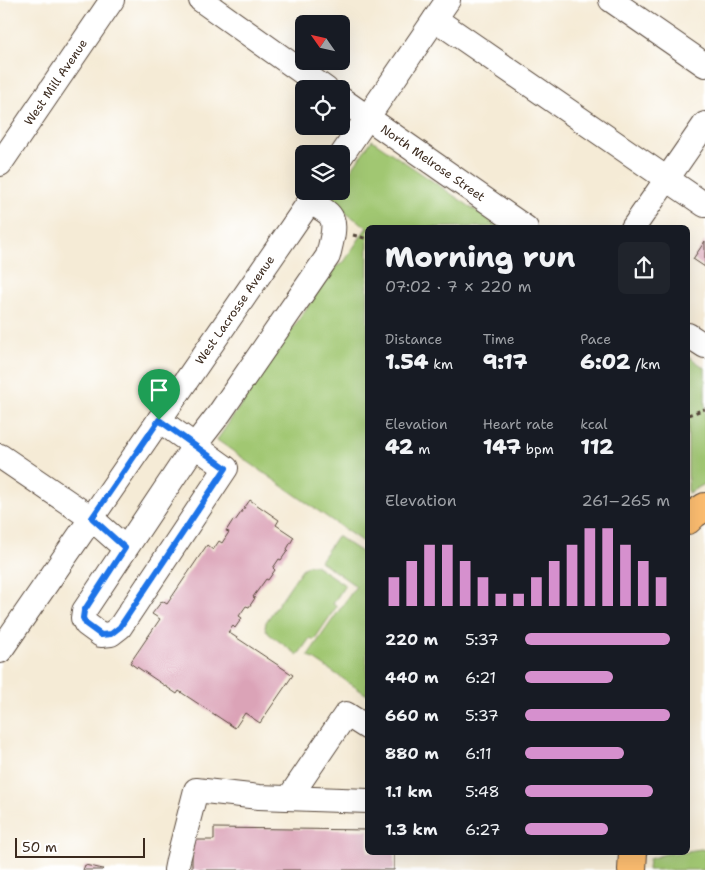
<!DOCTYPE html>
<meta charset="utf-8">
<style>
:root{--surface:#171b24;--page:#20242c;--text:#f1f3f6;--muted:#9ea1a6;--accent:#d690ce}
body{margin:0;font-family:"Shantell Sans",sans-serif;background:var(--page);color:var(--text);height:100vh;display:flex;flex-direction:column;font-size:19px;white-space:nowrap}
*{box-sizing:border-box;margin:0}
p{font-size:16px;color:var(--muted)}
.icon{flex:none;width:28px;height:28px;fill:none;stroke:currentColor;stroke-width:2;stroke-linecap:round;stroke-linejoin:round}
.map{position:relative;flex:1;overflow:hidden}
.drawer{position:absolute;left:365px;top:225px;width:325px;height:630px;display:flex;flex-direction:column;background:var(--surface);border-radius:8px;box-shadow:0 5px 20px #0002}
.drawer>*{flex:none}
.needle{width:32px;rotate:304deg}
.fabs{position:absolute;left:295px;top:15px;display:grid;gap:10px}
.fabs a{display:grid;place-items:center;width:55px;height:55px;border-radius:8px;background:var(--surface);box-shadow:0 5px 20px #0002;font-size:25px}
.scale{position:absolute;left:15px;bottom:12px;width:130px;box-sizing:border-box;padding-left:5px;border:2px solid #3b2a1e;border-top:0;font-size:14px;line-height:18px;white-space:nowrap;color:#3b2a1e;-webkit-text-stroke:4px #fff;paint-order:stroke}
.pin{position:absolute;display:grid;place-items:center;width:42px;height:42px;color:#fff;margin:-51px -21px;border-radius:50% 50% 50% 0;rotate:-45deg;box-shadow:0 0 5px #0007}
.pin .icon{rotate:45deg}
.round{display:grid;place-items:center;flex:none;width:52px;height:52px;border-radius:8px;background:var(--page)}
.head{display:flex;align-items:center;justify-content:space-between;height:85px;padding:0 20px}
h1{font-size:28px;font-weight:800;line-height:38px}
.figures{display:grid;grid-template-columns:repeat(3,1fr);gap:8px;height:85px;padding:5px 20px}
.figures div{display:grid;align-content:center}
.figures b{font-size:21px;font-weight:800}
.figures small{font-size:14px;font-weight:400}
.figures p{font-size:14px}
.chart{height:140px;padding:10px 20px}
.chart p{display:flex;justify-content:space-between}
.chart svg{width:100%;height:90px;margin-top:5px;stroke:var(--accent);stroke-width:6}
ul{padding:0 20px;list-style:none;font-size:16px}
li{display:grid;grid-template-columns:80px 60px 1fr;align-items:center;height:38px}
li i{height:12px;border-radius:6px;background:var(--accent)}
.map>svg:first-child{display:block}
.green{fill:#a1c772;stroke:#6e7848}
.building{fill:#dba3b7}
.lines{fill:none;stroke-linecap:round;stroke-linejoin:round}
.minor-casing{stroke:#57473a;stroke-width:26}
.highway-casing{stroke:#57473a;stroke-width:30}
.path{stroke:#57473a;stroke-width:3;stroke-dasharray:4 4;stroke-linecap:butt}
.minor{stroke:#fff;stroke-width:24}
.highway{stroke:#fcbd6f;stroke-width:28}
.route-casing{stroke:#fff;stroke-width:10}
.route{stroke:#1a73e8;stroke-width:6}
.labels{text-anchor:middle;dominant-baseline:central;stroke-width:5;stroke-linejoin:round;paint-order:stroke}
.street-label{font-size:12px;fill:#3b2a1e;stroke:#fff}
</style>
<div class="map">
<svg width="705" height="870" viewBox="0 0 705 870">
<rect width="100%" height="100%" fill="#fff"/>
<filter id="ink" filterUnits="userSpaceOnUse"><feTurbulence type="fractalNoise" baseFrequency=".02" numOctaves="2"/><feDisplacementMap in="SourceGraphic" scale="10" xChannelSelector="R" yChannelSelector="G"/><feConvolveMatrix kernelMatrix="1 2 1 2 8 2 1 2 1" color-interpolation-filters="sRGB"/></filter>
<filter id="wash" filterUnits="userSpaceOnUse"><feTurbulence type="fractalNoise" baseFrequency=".0096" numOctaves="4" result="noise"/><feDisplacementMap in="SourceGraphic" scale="20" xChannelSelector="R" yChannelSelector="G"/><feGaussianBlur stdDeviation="1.12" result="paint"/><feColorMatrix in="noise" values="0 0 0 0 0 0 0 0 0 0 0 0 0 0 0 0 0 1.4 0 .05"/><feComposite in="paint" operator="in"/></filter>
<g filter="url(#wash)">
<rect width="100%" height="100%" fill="#f5ebd6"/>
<path class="green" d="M372 140 500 227 368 228 367 545 217 440 334 268 344 262 367 227 329 202 336 191H341V184Z
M688 356 705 368V484L688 493Z
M337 536 367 556V695L308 655 356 586 320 561Z
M308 565H315L345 585 333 604 337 606 314 640 310 638 298 655 269 634 265 628 266 622 302 569Z
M701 849 705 850V870H648L649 859 665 854 688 852V851Z"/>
<g id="blocks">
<path class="building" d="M705 241V267L693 259Z
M250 500 279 520 276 525 294 537 287 549 288 550 281 560 279 559 273 568 275 570 268 580 266 579 253 597 255 598 249 607 246 606 239 616 242 618 235 628 233 626 228 632 293 675 260 723 245 713 235 728 179 691 177 694 137 667V668L130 663 160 619 152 614 162 601 167 604 207 545 213 550 219 541 222 543 229 532 226 531 233 520 235 521Z
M214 828 368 830V852H394V870H192V840H214Z
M85 865 103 869 102 870H83Z"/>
</g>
</g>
<g filter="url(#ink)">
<use href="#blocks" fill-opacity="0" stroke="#57473a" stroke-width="1"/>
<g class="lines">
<defs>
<g id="minor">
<path d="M201 0 326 89"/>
<path d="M611 0 705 65"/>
<path d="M435 19 667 179 705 205"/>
<path id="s1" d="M341 99 526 228"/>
<path d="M341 156 448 0"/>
<path id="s2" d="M0 164 112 0"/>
<path d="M633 228 705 124"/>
<path d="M688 335 705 346"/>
<path d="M159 420 226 468 120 627 111 634 101 635 86 624 83 618 84 611 195 445 219 414 328 256C330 246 336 228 332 219 329 211 316 206 310 202"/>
<path d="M0 456 91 518 125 548"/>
<path id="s3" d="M0 651 317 191"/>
<path d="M289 798 346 714 368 728"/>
<path d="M176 870 178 860 196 790 259 797 368 801"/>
</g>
<path id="highway" d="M688 520 694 514 705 507
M632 870 633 852"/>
</defs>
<use href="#minor" class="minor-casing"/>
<use href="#highway" class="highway-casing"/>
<path class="path" d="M353 235 368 239
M688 415 705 409"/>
<use href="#minor" class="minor"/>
<use href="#highway" class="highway"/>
</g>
</g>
<g class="lines" filter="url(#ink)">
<defs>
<path id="route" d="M159 420 226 468 120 627 111 634 101 635 86 624 83 618 84 611 125 548 92 518Z"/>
</defs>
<use href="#route" class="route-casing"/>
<use href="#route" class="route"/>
</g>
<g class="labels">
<g class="street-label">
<text stroke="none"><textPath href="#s2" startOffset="99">West Mill Avenue</textPath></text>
<text stroke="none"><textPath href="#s1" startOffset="112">North Melrose Street</textPath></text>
<text stroke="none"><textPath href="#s3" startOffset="414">West Lacrosse Avenue</textPath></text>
</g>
</g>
</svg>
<div class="fabs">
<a><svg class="needle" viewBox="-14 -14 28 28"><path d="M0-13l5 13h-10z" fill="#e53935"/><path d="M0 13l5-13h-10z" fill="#9ea1a6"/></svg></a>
<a><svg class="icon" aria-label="locate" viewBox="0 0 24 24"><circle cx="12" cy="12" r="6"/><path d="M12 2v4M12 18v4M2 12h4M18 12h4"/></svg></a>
<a><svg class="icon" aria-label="layers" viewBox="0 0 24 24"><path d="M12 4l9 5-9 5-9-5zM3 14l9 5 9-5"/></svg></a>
</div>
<div class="scale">50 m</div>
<div class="pin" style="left:159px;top:420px;background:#1e9e55"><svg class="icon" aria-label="arrive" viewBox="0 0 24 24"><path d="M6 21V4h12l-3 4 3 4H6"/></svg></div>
<section class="drawer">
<div class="head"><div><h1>Morning run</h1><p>07:02 · 7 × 220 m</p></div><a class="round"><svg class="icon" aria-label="share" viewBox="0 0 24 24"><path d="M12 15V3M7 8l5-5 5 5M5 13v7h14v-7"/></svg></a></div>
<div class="figures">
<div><p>Distance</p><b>1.54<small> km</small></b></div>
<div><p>Time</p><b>9:17</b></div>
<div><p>Pace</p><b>6:02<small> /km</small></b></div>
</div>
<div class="figures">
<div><p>Elevation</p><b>42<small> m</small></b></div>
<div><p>Heart rate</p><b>147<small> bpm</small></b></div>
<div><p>kcal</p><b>112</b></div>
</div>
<div class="chart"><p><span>Elevation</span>261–265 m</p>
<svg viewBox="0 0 160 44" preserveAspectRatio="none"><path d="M5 44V30M15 44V22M25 44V14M35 44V14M45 44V22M55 44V30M65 44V38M75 44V38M85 44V30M95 44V22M105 44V14M115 44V6M125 44V6M135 44V14M145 44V22M155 44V30"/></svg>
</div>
<ul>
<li><b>220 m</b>5:37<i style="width:100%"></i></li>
<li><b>440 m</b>6:21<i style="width:61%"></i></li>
<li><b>660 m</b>5:37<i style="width:100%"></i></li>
<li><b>880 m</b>6:11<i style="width:68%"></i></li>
<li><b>1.1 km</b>5:48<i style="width:88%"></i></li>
<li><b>1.3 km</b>6:27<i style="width:57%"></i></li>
</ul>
</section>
</div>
